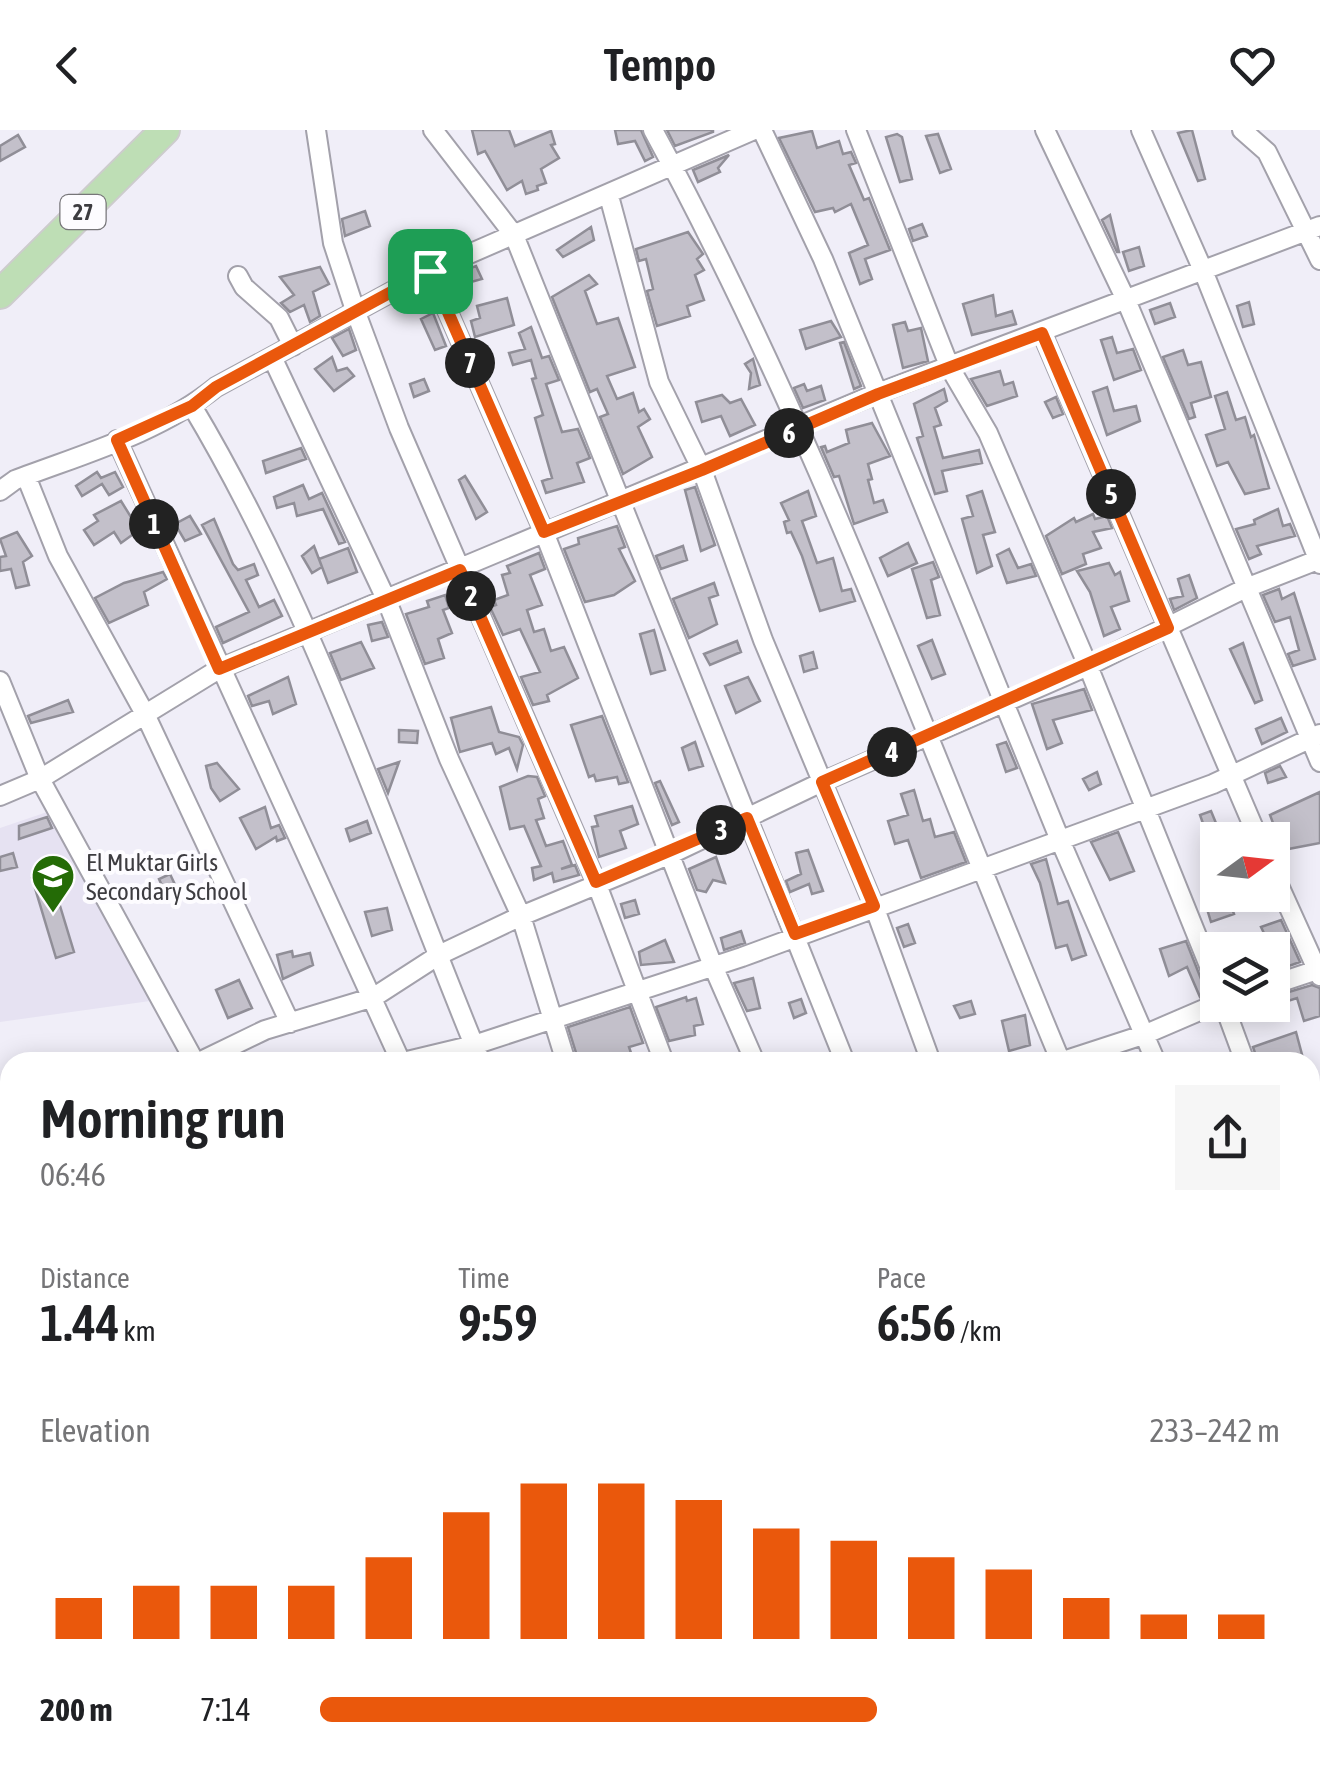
<!DOCTYPE html>
<meta charset="utf-8">
<style>
:root{--surface:#fff;--page:#f6f6f6;--text:#202124;--muted:#757577;--accent:#ea580c}
body{margin:0;font-family:"Asap Condensed",sans-serif;background:var(--page);color:var(--text);height:100vh;display:flex;flex-direction:column;font-size:38px;white-space:nowrap}
*{box-sizing:border-box;margin:0}
p{font-size:32px;color:var(--muted)}
.icon{flex:none;width:55px;height:55px;fill:none;stroke:currentColor;stroke-width:2;stroke-linecap:round;stroke-linejoin:round}
.map{position:relative;flex:1;overflow:hidden}
.side{position:absolute;left:0px;top:922px;width:1320px;height:718px;display:flex;flex-direction:column;background:var(--surface);border-radius:30px 30px 0 0;box-shadow:0 5px 25px #0003}
.side>*{flex:none}
.needle{width:65px;rotate:75deg}
.buttons{position:absolute;left:1200px;top:692px;display:grid;gap:20px}
.buttons a{display:grid;place-items:center;width:90px;height:90px;border-radius:0px;background:var(--surface);box-shadow:0 5px 25px #0003;font-size:50px}
.pin{position:absolute;display:grid;place-items:center;width:85px;height:85px;color:#fff;margin:-42px;border-radius:20px;box-shadow:0 5px 15px #0006}
.km{position:absolute;width:50px;height:50px;margin:-25px;border-radius:50%;background:#222;color:#fff;font-size:28px;line-height:50px;text-align:center}
.round{display:grid;place-items:center;flex:none;width:105px;height:105px;border-radius:0px;background:var(--page)}
.summary{display:flex;align-items:center;justify-content:space-between;height:170px;padding:0 40px}
h1{font-size:55px;font-weight:600;line-height:75px}
.figures{display:grid;grid-template-columns:repeat(3,1fr);gap:15px;height:170px;padding:10px 40px}
.figures div{display:grid;align-content:center}
.figures b{font-size:50px;font-weight:600}
.figures small{font-size:28px;font-weight:400}
.figures p{font-size:28px}
.chart{height:280px;padding:20px 40px}
.chart p{display:flex;justify-content:space-between}
.chart svg{width:100%;height:180px;margin-top:10px;stroke:var(--accent);stroke-width:6}
ul{padding:0 40px;list-style:none;font-size:32px}
li{display:grid;grid-template-columns:160px 120px 1fr;align-items:center;height:75px}
li i{height:25px;border-radius:12px;background:var(--accent)}
header{display:flex;justify-content:space-between;align-items:center;height:130px;padding:0 40px;background:var(--surface);font-size:45px;font-weight:600}
.map>svg:first-child{display:block}
.built{fill:#e6e2f2}
.building{fill:#c3c0ca;stroke:#908e97;stroke-width:2.5}
.lines{fill:none;stroke-linecap:round;stroke-linejoin:round}
.minor-casing{stroke:#a3a1ab;stroke-width:22}
.tertiary-casing{stroke:#a3a1ab;stroke-width:28}
.primary-casing{stroke:#cdcccd;stroke-width:32}
.path{stroke:#aaa9b0;stroke-width:2.5;stroke-dasharray:10 5;stroke-linecap:butt}
.minor{stroke:#fff;stroke-width:18}
.tertiary{stroke:#fff;stroke-width:22}
.primary{stroke:#bedeb5;stroke-width:28}
.route-casing{stroke:#fff;stroke-width:20}
.route{stroke:#ea580c;stroke-width:12}
.labels{text-anchor:middle;dominant-baseline:central;stroke-width:8;stroke-linejoin:round;paint-order:stroke}
.shield{fill:#fdfcff;stroke:#777679;stroke-width:2.5}
.shield-label{font-size:22px;font-weight:bold;fill:#3d3c40}
.poi-label{font-size:25px;fill:#3d3c40;stroke:#fdfcff;text-anchor:start}
</style>
<header><svg class="icon" aria-label="back" viewBox="0 0 24 24"><path d="M15 5l-7 7 7 7"/></svg>Tempo<svg class="icon" aria-label="heart" viewBox="0 0 24 24"><path d="M12 20l-8-8c-3-5 5-10 8-4 3-6 11-1 8 4z"/></svg></header>
<div class="map">
<svg width="1320" height="1638" viewBox="0 0 1320 1638">
<rect width="100%" height="100%" fill="#f0eef8"/>
<path class="built" d="M53 680 150 871 0 892V698Z
M35 1630H314V1638H34Z"/>
<path class="building" d="M472 0H509L515 16 551 1 555 14 551 15 559 28 541 39 546 53 537 56 538 60 526 64 522 51 507 60 485 21 478 24Z
M615 0H641L653 27 645 31 635 11 618 14Z
M667 0H713V2L675 16Z
M1192 0 1205 49 1198 51 1178 3Z
M812 1 817 18 839 11 843 24 851 22 856 33 849 35 864 70 869 68 890 120 865 129 872 149 860 154 849 123 868 115 851 74 835 82 833 78 815 82 779 8Z
M897 4 902 7 912 49 900 52 886 7Z
M938 4 951 39 940 43 926 6Z
M18 5 25 17 0 31V16Z
M729 25 718 38 720 42 698 52 693 40Z
M365 81 370 96 345 106 342 89Z
M1110 85 1119 122H1117L1102 90Z
M922 94 927 106 913 111 909 99Z
M591 97 594 110 563 127 557 120Z
M688 102 703 124 697 129 704 140 695 145 704 170 687 176 690 186 657 196 647 161 653 159 646 129 639 131 636 119Z
M1139 117 1144 136 1129 141 1123 122Z
M476 136 482 149 460 155 457 143Z
M320 137 329 154 313 162 320 186 310 192 304 175 290 182 281 173 294 165 280 147Z
M589 145 597 154 585 161 597 194 618 188 635 237 607 246 617 269 633 263 639 282 644 279 650 289 638 297 652 327 623 344 600 287 608 284 597 259 590 262 552 167Z
M993 165 996 186 1012 181 1016 194 972 205 963 174Z
M507 168 514 195 475 207 471 191 480 188 477 176Z
M1249 172 1254 194 1243 197 1237 176Z
M1170 173 1175 187 1155 194 1150 180Z
M433 183 446 216 435 220 421 189Z
M831 191 841 207 806 219 800 200Z
M905 192 908 201 921 198 928 231 903 238 893 195Z
M531 197 542 228 549 226 559 250 546 254 562 302 578 299 590 328 577 333 584 352 546 363 542 351 552 348 535 288 543 285 532 249 536 248 531 230 513 235 509 223 525 219 519 203Z
M349 199 356 220 343 226 332 208Z
M1112 207 1117 223 1133 219 1141 240 1114 250 1101 210Z
M844 212 861 256 854 259 840 213Z
M1183 220 1188 235 1201 232 1211 267 1191 273 1195 287 1189 289 1163 227Z
M332 227 337 241 347 238 354 246 334 261 315 239Z
M753 229 760 255 749 259 751 243 745 234Z
M1000 241 1004 255 1013 252 1017 266 987 276 971 249Z
M424 249 429 261 414 267 410 254Z
M804 254 807 261 821 256 825 270 803 278 794 258Z
M1107 257 1114 281 1136 276 1140 291 1107 305 1093 262Z
M944 259 947 271 935 278 941 295 934 297 943 328 979 320 982 333 942 341 947 361 935 364 917 308 923 306 914 274Z
M1227 262 1236 290 1245 287 1251 307 1254 305 1269 358 1245 364 1228 332 1217 336 1206 305 1225 299 1215 266Z
M722 265 730 273 741 269 755 295 730 306 721 286 702 292 696 272Z
M1056 267 1063 284 1053 288 1045 272Z
M872 293 890 326 868 334 872 349 868 350 874 373 883 370 887 382 854 394 839 346 834 347 821 317 825 316 827 322 849 313 846 300Z
M301 318 306 329 266 343 263 331Z
M97 342 101 348 115 342 123 357 109 365 102 354 82 366 76 356Z
M465 346 487 382 476 389 459 350Z
M303 355 309 369 322 363 345 412 339 414 323 379 297 386 294 373 277 378 274 367Z
M695 357 715 415 701 421 685 360Z
M808 361 816 386 802 391 817 433 833 428 842 461 851 459 855 471 820 481 802 426 791 402 787 403 784 392 789 390 781 373Z
M982 361 995 402 983 405 992 436 977 443 962 389 973 386 967 366Z
M121 371 139 400 121 413 114 402 94 415 84 400 98 391 94 385Z
M1278 379 1283 396 1290 394 1295 406 1257 416 1261 424 1249 429 1236 399 1255 394 1254 390Z
M1093 384 1095 389 1107 386 1112 398 1093 402 1101 418 1083 424 1086 434 1062 444 1046 406 1074 388 1076 392Z
M190 386 201 404 185 411 175 394Z
M214 389 233 434 238 440 254 434 258 445 246 450 259 477 274 470 282 486 223 513 216 497 249 482 202 395Z
M617 396 625 417 619 419 635 451 614 465 585 472 564 419 579 414 578 408Z
M17 402 32 426 23 432 29 455 16 458 11 439 0 441V427L6 426 0 409Z
M908 413 917 433 888 446 880 428Z
M314 416 322 437 312 443 302 426Z
M683 416 687 430 661 439 656 426Z
M348 418 357 442 328 453 319 429Z
M1009 419 1018 438 1031 434 1036 446 1007 453 997 425Z
M539 423 545 439 530 445 542 475 527 480 534 502 544 499 551 521 564 517 578 548 547 565 549 571 533 575 521 547 540 542 520 499 503 505 490 477 496 475 494 470 508 465 502 445 510 443 507 436Z
M933 432 939 447 931 450 940 485 927 488 912 439Z
M1109 433 1115 445 1120 442 1129 471 1111 477 1120 499 1104 506 1090 462 1077 441Z
M163 442 167 449 144 462 148 475 109 493 95 468 124 453Z
M1189 445 1197 468 1174 480 1170 469 1183 466 1178 449Z
M714 453 718 465 709 468 717 494 689 508 673 469Z
M1279 459 1282 469 1294 463 1315 529 1293 536 1288 524 1299 520 1290 487 1275 492 1263 465Z
M445 465 449 478 443 480 452 503 438 509 444 528 425 534 406 484 429 477 427 471Z
M382 492 388 507 372 511 368 495Z
M654 500 665 540 651 544 640 504Z
M932 510 945 544 932 549 918 516Z
M737 511 741 522 710 535 704 524Z
M361 512 374 538 341 550 330 523Z
M1243 513 1262 570 1255 573 1230 519Z
M813 522 817 538 804 542 800 526Z
M288 547 296 574 273 584 269 571 252 576 248 566Z
M748 547 760 571 736 583 725 556Z
M1084 559 1092 580 1053 590 1062 613 1047 619 1032 574Z
M68 570 73 582 31 593 28 586Z
M491 577 499 602 519 607 523 615 517 639 509 618 496 624 492 613 460 622 451 588Z
M602 586 628 652 619 654 617 647 596 651 594 645 589 647 571 595Z
M1281 588 1287 602 1262 614 1256 599Z
M399 600 418 601 417 613 399 612Z
M695 612 703 636 689 640 682 618Z
M1006 612 1017 638 1006 642 997 615Z
M399 632 388 663 378 639Z
M217 633 239 659 220 671 211 658 206 636Z
M1280 636 1286 647 1268 653 1265 643Z
M1097 642 1101 654 1089 660 1083 649Z
M528 646 537 647 545 666 538 669 544 688 536 690 546 716 563 711 572 735 561 739 575 735 579 745 554 752 552 743 534 750 532 738 541 736 524 696 510 699 500 657Z
M660 651 679 692 672 695 655 653Z
M914 660 923 691 930 689 935 707 954 702 966 732 921 748 908 710 895 714 888 691 908 685 901 664Z
M1320 662V713L1283 720 1270 685Z
M632 676 638 694 620 701 626 718 599 727 592 697 598 696 595 686Z
M265 677 271 698 279 695 285 708 277 711 276 707 256 719 240 688Z
M1211 681 1220 703 1216 730 1200 685Z
M47 687 52 698 19 709V696Z
M367 691 371 703 350 711 346 699Z
M1118 702 1134 741 1110 750 1091 712Z
M808 720 823 761 812 764 809 754 790 762 786 751 801 744 796 723Z
M13 723 17 737 0 741V727Z
M716 727 725 753 713 750 706 762 697 760 689 739Z
M1046 729 1058 774 1068 771 1086 825 1072 830 1067 815 1056 818 1040 753 1031 734Z
M50 743 74 822 56 828 32 748Z
M170 744 177 759 166 764 159 749Z
M635 770 639 784 625 788 621 774Z
M1230 773 1234 784 1211 792 1207 779Z
M387 778 392 800 372 806 365 782Z
M1281 790 1300 832 1272 842V820L1261 797Z
M908 794 915 813 904 817 897 798Z
M741 801 745 813 724 820 721 808Z
M665 810 674 832 641 835 639 822Z
M1186 811 1207 864 1200 867 1187 837 1169 846 1160 819Z
M292 821 293 827 310 823 313 835 283 849 277 825Z
M753 848 760 878 747 881 734 853Z
M239 850 252 878 228 888 216 860Z
M1312 855 1320 858V886L1304 891 1297 868 1272 876V867Z
M686 867 687 871 696 868 703 894 694 896 695 905 669 911 656 877Z
M801 869 806 883 794 888 789 873Z
M971 871 975 884 960 888 954 876Z
M630 877 643 913 629 917 634 932 578 929 568 897Z
M1025 885 1030 915 1009 921 1002 891Z
M1296 902 1304 932H1271L1269 926 1257 929 1253 917Z"/>
<g class="lines">
<defs>
<path id="minor" d="M316 0 333 113 355 180 399 298 596 752 664 932
M433 0 514 105 845 932
M653 0C815 298 930 619 1061 932
M762 0 823 129 1060 710 1156 932
M856 0 950 238 988 303 1088 536 1218 858
M1045 0 1126 170 1320 632
M1141 0 1202 138 1320 434
M1242 0 1267 22 1320 130
M609 66 659 252 702 340 763 510 874 776 931 932
M430 141 544 402 713 836 755 932
M238 146 244 157 279 188 293 216
M1042 203 1259 710
M272 227 387 471 449 629 521 786 566 932
M192 276C315 482 390 712 481 932
M117 310 401 932
M26 346 58 426 145 584 290 893
M0 361 15 350C83 324 159 303 216 257L430 141 754 0
M0 551 40 649 195 932
M0 666 40 649 219 539 878 263 1320 96
M1272 740 1320 846
M1272 855 1320 839
M1224 875 1245 932
M199 932 265 900 374 867 439 825 521 786 671 724 822 652 1088 536 1246 458 1320 429
M403 932 474 915 742 827 1213 654 1320 604
M1060 932 1146 904 1218 873
M0 1093 10 1084
M1310 1119 1320 1116
M1310 1298H1320
M1310 1320 1320 1368
M881 1630 884 1638
M324 1638V1630"/>
<path id="tertiary" d="M0 981 10 984
M432 1638 439 1630"/>
<path id="primary" d="M0 164 165 0"/>
</defs>
<use href="#minor" class="minor-casing"/>
<use href="#tertiary" class="tertiary-casing"/>
<use href="#primary" class="primary-casing"/>
<path class="path" d="M1025 1630 1028 1638"/>
<use href="#minor" class="minor"/>
<use href="#tertiary" class="tertiary"/>
<use href="#primary" class="primary"/>
</g>
<g class="lines">
<defs>
<path id="route" d="M430 141 544 402 702 340 878 264 1042 203 1168 498 822 652 874 776 795 804 747 688 596 752 460 440 219 539 117 310 192 276 216 257Z"/>
</defs>
<use href="#route" class="route-casing"/>
<use href="#route" class="route"/>
</g>
<defs>
<symbol id="school-pin" viewBox="-11 -11 22 30"><path d="M0 17L-7.5 6A9.5 9.5 0 1 1 7.5 6Z" fill="#246b06" stroke="#fdfcff"/><path d="M0-5L7-2L0 1L-7-2ZM-4 1L0 2.5L4 1V4Q0 6-4 4Z" fill="#fff"/></symbol>
</defs>
<g fill-rule="evenodd">
<use href="#school-pin" x="28" y="721" width="50" height="68"/>
</g>
<g class="labels">
<rect class="shield" x="60.5" y="65" width="45" height="34" rx="8"/>
<g class="shield-label">
<text x="83" y="82">27</text>
</g>
<g class="poi-label">
<text x="86" y="732">El Muktar Girls<tspan x="86" dy="29">Secondary School</tspan></text>
</g>
</g>
</svg>
<div class="buttons">
<a><svg class="needle" viewBox="-14 -14 28 28"><path d="M0-13l5 13h-10z" fill="#e53935"/><path d="M0 13l5-13h-10z" fill="#757577"/></svg></a>
<a><svg class="icon" aria-label="layers" viewBox="0 0 24 24"><path d="M12 4l9 5-9 5-9-5zM3 14l9 5 9-5"/></svg></a>
</div>
<div class="pin" style="left:430px;top:141px;background:#1e9e55"><svg class="icon" aria-label="arrive" viewBox="0 0 24 24"><path d="M6 21V4h12l-3 4 3 4H6"/></svg></div>
<b class="km" style="left:154px;top:394px">1</b>
<b class="km" style="left:471px;top:466px">2</b>
<b class="km" style="left:721px;top:700px">3</b>
<b class="km" style="left:892px;top:622px">4</b>
<b class="km" style="left:1111px;top:364px">5</b>
<b class="km" style="left:789px;top:303px">6</b>
<b class="km" style="left:470px;top:233px">7</b>
<section class="side">
<div class="summary"><div><h1>Morning run</h1><p>06:46</p></div><a class="round"><svg class="icon" aria-label="share" viewBox="0 0 24 24"><path d="M12 15V3M7 8l5-5 5 5M5 13v7h14v-7"/></svg></a></div>
<div class="figures">
<div><p>Distance</p><b>1.44<small> km</small></b></div>
<div><p>Time</p><b>9:59</b></div>
<div><p>Pace</p><b>6:56<small> /km</small></b></div>
</div>
<div class="chart"><p><span>Elevation</span>233–242 m</p>
<svg viewBox="0 0 160 44" preserveAspectRatio="none"><path d="M5 44V34M15 44V31M25 44V31M35 44V31M45 44V24M55 44V13M65 44V6M75 44V6M85 44V10M95 44V17M105 44V20M115 44V24M125 44V27M135 44V34M145 44V38M155 44V38"/></svg>
</div>
<ul>
<li><b>200 m</b>7:14<i style="width:58%"></i></li>
</ul>
</section>
</div>
